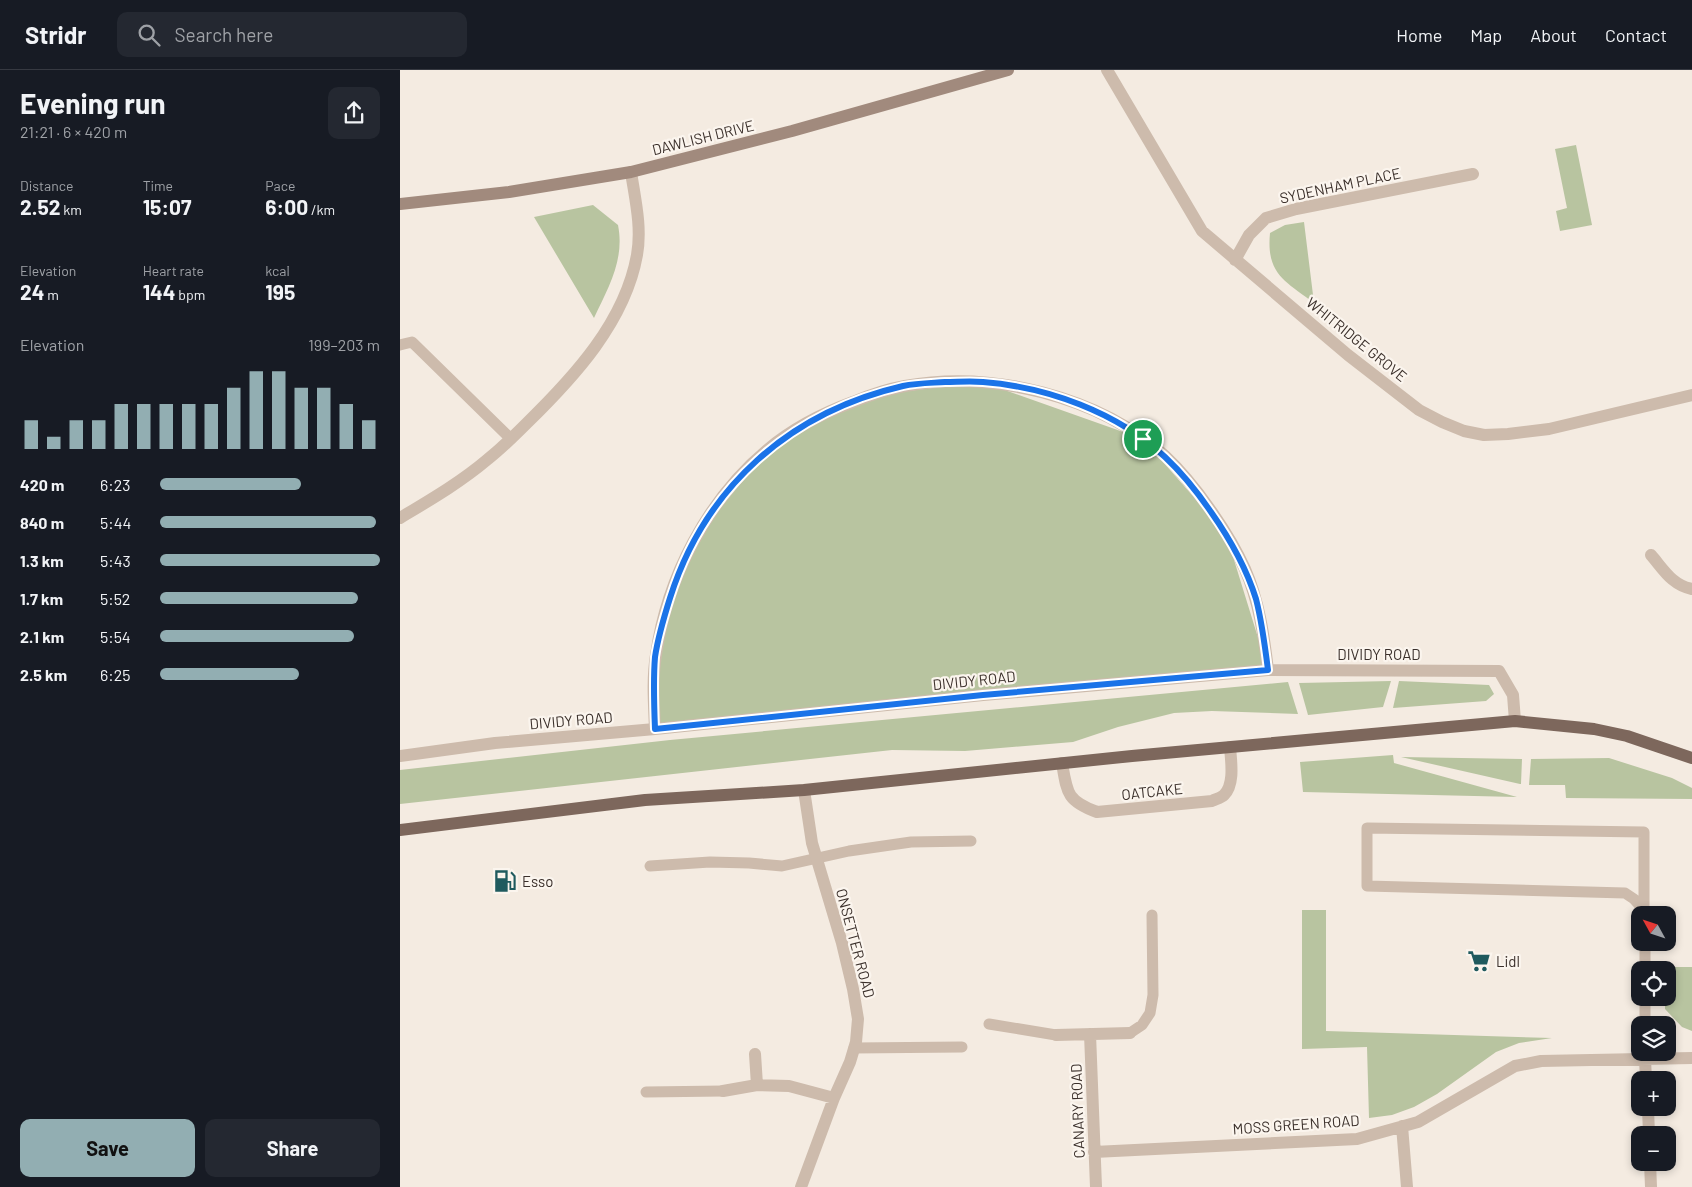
<!DOCTYPE html>
<meta charset="utf-8">
<style>
:root{--surface:#171b24;--page:#242831;--text:#f1f3f6;--muted:#9ea1a6;--line:#363941;--accent:#92aeb2}
body{margin:0;font-family:Barlow,sans-serif;background:var(--page);color:var(--text);height:100vh;display:flex;flex-direction:column;font-size:19px;white-space:nowrap}
*{box-sizing:border-box;margin:0}
p{font-size:16px;color:var(--muted)}
.icon{flex:none;width:28px;height:28px;fill:none;stroke:currentColor;stroke-width:2;stroke-linecap:round;stroke-linejoin:round}
.map{position:relative;flex:1;overflow:hidden}
.panel{display:flex;flex-direction:column;background:var(--surface);width:400px}
.panel>*{flex:none}
.needle{width:32px;rotate:310deg}
.buttons{position:absolute;left:1231px;top:836px;display:grid;gap:10px}
.buttons a{display:grid;place-items:center;width:45px;height:45px;border-radius:10px;background:var(--surface);box-shadow:0 2px 8px #0003;font-size:25px}
.pin{position:absolute;display:grid;place-items:center;width:42px;height:42px;color:#fff;margin:-21px;border:2px solid #fff;border-radius:50%;box-shadow:0 1px 5px #0007}
.round{display:grid;place-items:center;flex:none;width:52px;height:52px;border-radius:10px;background:var(--page)}
.headline{display:flex;align-items:center;justify-content:space-between;height:85px;padding:0 20px}
h1{font-size:28px;font-weight:700;line-height:38px}
.metrics{display:grid;grid-template-columns:repeat(3,1fr);gap:8px;height:85px;padding:5px 20px}
.metrics div{display:grid;align-content:center}
.metrics b{font-size:21px;font-weight:700}
.metrics small{font-size:14px;font-weight:400}
.metrics p{font-size:14px}
.chart{height:140px;padding:10px 20px}
.chart p{display:flex;justify-content:space-between}
.chart svg{width:100%;height:90px;margin-top:5px;stroke:var(--accent);stroke-width:6}
.cta{display:flex;gap:10px;margin-top:auto;padding:10px 20px}
.cta a{flex:1;height:58px;border-radius:10px;background:var(--accent);color:#111;font-size:20px;font-weight:700;line-height:58px;text-align:center}
.cta a+a{background:var(--page);color:var(--text)}
ul{padding:0 20px;list-style:none;font-size:16px}
li{display:grid;grid-template-columns:80px 60px 1fr;align-items:center;height:38px}
li i{height:12px;border-radius:6px;background:var(--accent)}
header{display:flex;align-items:center;gap:30px;box-sizing:border-box;height:70px;padding:0 25px;background:var(--surface);border-bottom:1px solid var(--line)}
header strong{font-size:24px}
nav{display:flex;gap:28px;margin-inline-start:auto;font-size:18px}
.search{width:350px;height:45px;background:var(--page);display:flex;align-items:center;gap:12px;box-sizing:border-box;padding:0 18px;border-radius:10px;color:var(--muted);font-size:19px}
main{display:flex;flex:1;min-height:0}
.map>svg:first-child{display:block}
.green{fill:#b8c4a0}
.lines{fill:none;stroke-linecap:round;stroke-linejoin:round}
.lane{stroke:#cdbbac;stroke-width:11}
.street{stroke:#cdbbac;stroke-width:12}
.secondary{stroke:#a18a7d;stroke-width:12}
.primary{stroke:#7d675c;stroke-width:12}
.route-casing{stroke:#fff;stroke-width:10}
.route{stroke:#1a73e8;stroke-width:6}
.labels{text-anchor:middle;dominant-baseline:central;stroke-width:4.5;stroke-linejoin:round;paint-order:stroke}
.street-label{font-size:15px;fill:#3b302b;stroke:#fbf5ee}
.poi-label{font-size:15px;fill:#3b302b;stroke:#fbf5ee;text-anchor:start}
</style>
<header>
<strong>Stridr</strong>
<div class="search"><svg class="icon" aria-label="search" viewBox="0 0 24 24"><circle cx="10" cy="10" r="6"/><path d="M15 15l6 6"/></svg>Search here</div>
<nav><a>Home</a><a>Map</a><a>About</a><a>Contact</a></nav>
</header>
<main>
<section class="panel">
<div class="headline"><div><h1>Evening run</h1><p>21:21 · 6 × 420 m</p></div><a class="round"><svg class="icon" aria-label="share" viewBox="0 0 24 24"><path d="M12 15V3M7 8l5-5 5 5M5 13v7h14v-7"/></svg></a></div>
<div class="metrics">
<div><p>Distance</p><b>2.52<small> km</small></b></div>
<div><p>Time</p><b>15:07</b></div>
<div><p>Pace</p><b>6:00<small> /km</small></b></div>
</div>
<div class="metrics">
<div><p>Elevation</p><b>24<small> m</small></b></div>
<div><p>Heart rate</p><b>144<small> bpm</small></b></div>
<div><p>kcal</p><b>195</b></div>
</div>
<div class="chart"><p><span>Elevation</span>199–203 m</p>
<svg viewBox="0 0 160 44" preserveAspectRatio="none"><path d="M5 44V30M15 44V38M25 44V30M35 44V30M45 44V22M55 44V22M65 44V22M75 44V22M85 44V22M95 44V14M105 44V6M115 44V6M125 44V14M135 44V14M145 44V22M155 44V30"/></svg>
</div>
<ul>
<li><b>420 m</b>6:23<i style="width:64%"></i></li>
<li><b>840 m</b>5:44<i style="width:98%"></i></li>
<li><b>1.3 km</b>5:43<i style="width:100%"></i></li>
<li><b>1.7 km</b>5:52<i style="width:90%"></i></li>
<li><b>2.1 km</b>5:54<i style="width:88%"></i></li>
<li><b>2.5 km</b>6:25<i style="width:63%"></i></li>
</ul>
<div class="cta"><a>Save</a><a>Share</a></div>
</section>
<div class="map">
<svg width="1292" height="1117" viewBox="0 0 1292 1117">
<rect width="100%" height="100%" fill="#f4ebe1"/>
<path class="green" d="M1176 75 1192 155 1160 161 1156 141 1167 138 1155 79Z
M193 135 218 155C225 190 208 218 194 248L134 147Z
M904 152 914 233C885 211 866 204 870 163L885 155Z
M582 312 743 369 826 464 868 600 255 659 256 585 295 469 369 379 466 326Z
M991 611 983 637 908 645 899 613Z
M999 611 1089 615 1094 624 1086 631 993 638Z
M888 612 898 644 812 641 774 643 718 657 673 672 565 681 492 680 0 734V700L270 670Z
M993 685 994 693 1117 727 903 722 900 692Z
M1001 687 1122 689 1121 714H1120Z
M1209 688 1272 708 1292 718V729L1166 728 1165 715H1129L1131 689Z
M902 840H926V961L1152 968 1119 973 1096 982 1037 1024 1014 1037 992 1045 969 1048 967 977 902 979Z
M1265 897H1292V961L1282 957 1265 939V928H1268V900H1265Z"/>
<g class="lines">
<path class="lane" d="M0 275 12 272 111 369
M250 796 310 792 349 793 382 796 449 781 511 772 571 771
M1244 840 1234 829 1225 823 967 816V758L1244 762V845
M1245 872V900
M1245 928V955
M589 954 656 965
M730 963 742 955 750 943 753 925 752 845
M454 978 562 977
M246 1022 323 1021"/>
<path class="street" d="M707 0 802 161 948 285 1019 340 1042 352 1064 361 1084 365 1108 364 1149 359 1292 325
M835 190 849 165 866 148 896 139 1073 104
M0 448C30 430 61 412 88 389 102 378 114 366 127 353 174 307 225 252 237 185 242 157 235 129 231 102
M1251 485C1264 500 1272 515 1292 519
M255 659C254 634 252 609 256 585 267 508 307 430 367 380 392 359 423 343 453 332 470 325 488 319 505 316 592 300 699 326 765 386 794 413 829 463 845 499 859 531 864 566 868 600
M0 686 95 673 255 659 583 625 868 600 1099 601 1113 625 1115 651
M662 693C667 723 667 731 697 742L812 731C816 729 821 728 824 725 835 714 831 691 830 677
M690 964 696 1117
M656 965 730 963
M355 984 357 1015
M1245 989 1246 1010
M323 1021 357 1015 389 1016 434 1028
M1248 1038 1249 1065
M1002 1056 1007 1117
M694 1082 957 1069 1018 1052 1115 996 1141 991 1292 988
M1250 1092 1251 1117
M401 1117 434 1028 450 992 456 972 458 949 453 919 442 873 412 773 404 720"/>
<path class="secondary" d="M0 134 109 122 231 102 392 61 608 0"/>
<path class="primary" d="M0 760 245 730 404 720 732 686 1115 651 1194 659 1227 666 1292 688"/>
</g>
<g class="lines">
<defs>
<path id="route" d="M545 312C557 312 570 311 583 312 647 317 717 342 765 387 782 403 798 423 811 442 830 469 846 497 856 529 862 552 865 576 868 600L583 625 255 659C254 635 253 611 255 587 258 567 264 547 270 528 305 417 390 342 503 316 517 313 531 313 545 312Z"/>
</defs>
<use href="#route" class="route-casing"/>
<use href="#route" class="route"/>
</g>
<defs>
<symbol id="fuel-bare" viewBox="-9 -9 18 18"><path d="M-5.5-6h7V0h2V4h1.3V-2.5L3-4.5l.8-.8L6-3V5H2.5V1h-1V6h-7ZM-4.2-4.7v3.2H.2V-4.7Z" fill="#1f5a5e" stroke="#fbf5ee" stroke-width="2.5" paint-order="stroke"/></symbol>
<symbol id="supermarket-bare" viewBox="-9 -9 18 18"><path d="M-6-5.5h2.5l.6 2H6L4.5 2H-2.5L-4.4-4H-6ZM-1.5 3.2a1.3 1.3 0 1 0 .1 0ZM3 3.2a1.3 1.3 0 1 0 .1 0Z" fill="#1f5a5e" stroke="#fbf5ee" stroke-width="2.5" paint-order="stroke"/></symbol>
</defs>
<g fill-rule="evenodd">
<use href="#fuel-bare" x="89" y="795" width="32" height="32"/>
<use href="#supermarket-bare" x="1063" y="875" width="32" height="32"/>
</g>
<g class="labels">
<g class="street-label">
<text transform="translate(303 67) rotate(-14)">DAWLISH DRIVE</text>
<text transform="translate(940 115) rotate(-12)">SYDENHAM PLACE</text>
<text transform="translate(957 269) rotate(39)">WHITRIDGE GROVE</text>
<text x="979" y="584">DIVIDY ROAD</text>
<text transform="translate(574 610) rotate(-6)">DIVIDY ROAD</text>
<text transform="translate(171 650) rotate(-5)">DIVIDY ROAD</text>
<text transform="translate(752 721) rotate(-6)">OATCAKE</text>
<text transform="translate(456 873) rotate(75)">ONSETTER ROAD</text>
<text transform="translate(677 1041) rotate(-92)">CANARY ROAD</text>
<text transform="translate(896 1054) rotate(-4)">MOSS GREEN ROAD</text>
</g>
<g class="poi-label">
<text x="122" y="811">Esso</text>
<text x="1096" y="891">Lidl</text>
</g>
</g>
</svg>
<div class="buttons">
<a><svg class="needle" viewBox="-14 -14 28 28"><path d="M0-13l5 13h-10z" fill="#e53935"/><path d="M0 13l5-13h-10z" fill="#9ea1a6"/></svg></a>
<a><svg class="icon" aria-label="locate" viewBox="0 0 24 24"><circle cx="12" cy="12" r="6"/><path d="M12 2v4M12 18v4M2 12h4M18 12h4"/></svg></a>
<a><svg class="icon" aria-label="layers" viewBox="0 0 24 24"><path d="M12 4l9 5-9 5-9-5zM3 14l9 5 9-5"/></svg></a>
<a>+</a>
<a>−</a>
</div>
<div class="pin" style="left:743px;top:369px;background:#1e9e55"><svg class="icon" aria-label="arrive" viewBox="0 0 24 24"><path d="M6 21V4h12l-3 4 3 4H6"/></svg></div>
</div>
</main>
